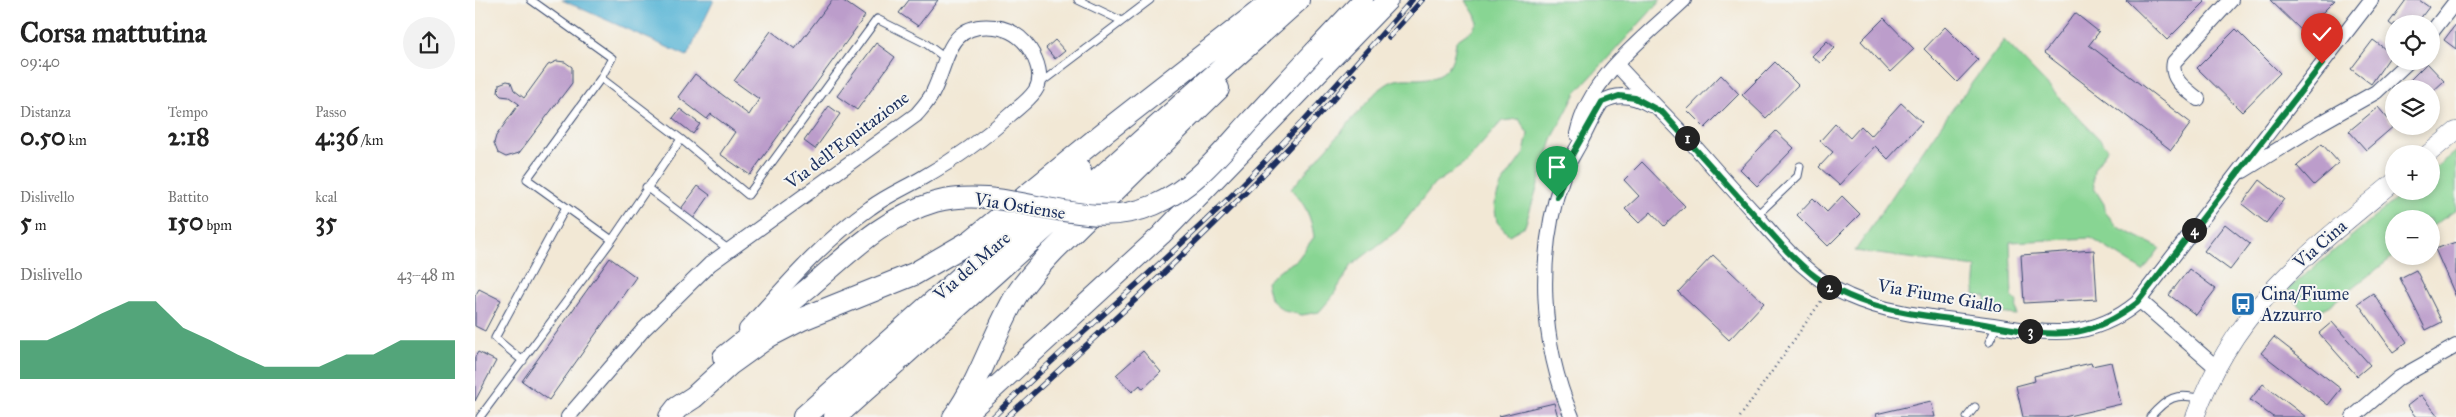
<!DOCTYPE html>
<html lang="it">
<meta charset="utf-8">
<style>
:root{--surface:#fff;--page:#f2f2f2;--text:#222;--muted:#767676;--accent:#0b8043}
body{margin:0;font-family:"IM FELL Great Primer",serif;background:var(--page);color:var(--text);height:100vh;display:flex;flex-direction:column;font-size:19px;white-space:nowrap}
*{box-sizing:border-box;margin:0}
p{font-size:16px;color:var(--muted)}
.icon{flex:none;width:28px;height:28px;fill:none;stroke:currentColor;stroke-width:2;stroke-linecap:round;stroke-linejoin:round}
.map{position:relative;flex:1;overflow:hidden}
.details{display:flex;flex-direction:column;background:var(--surface);width:475px}
.details>*{flex:none}
.tools{position:absolute;left:1910px;top:15px;display:grid;gap:10px}
.tools a{display:grid;place-items:center;width:55px;height:55px;border-radius:50%;background:var(--surface);box-shadow:0 2px 8px #0003;font-size:25px}
.pin{position:absolute;display:grid;place-items:center;width:42px;height:42px;color:#fff;margin:-51px -21px;border-radius:50% 50% 50% 0;rotate:-45deg;box-shadow:0 0 5px #0007}
.pin .icon{rotate:45deg}
.km{position:absolute;width:25px;height:25px;margin:-12px;border-radius:50%;background:#222;color:#fff;font-size:14px;line-height:25px;text-align:center}
.round{display:grid;place-items:center;flex:none;width:52px;height:52px;border-radius:26px;background:var(--page)}
.overview{display:flex;align-items:center;justify-content:space-between;height:85px;padding:0 20px}
h1{font-size:28px;font-weight:700;line-height:38px}
.metrics{display:grid;grid-template-columns:repeat(3,1fr);gap:8px;height:85px;padding:5px 20px}
.metrics div{display:grid;align-content:center}
.metrics b{font-size:25px;font-weight:700}
.metrics small{font-size:14px;font-weight:400}
.metrics p{font-size:14px}
.chart{height:140px;padding:10px 20px}
.chart p{display:flex;justify-content:space-between}
.chart svg{width:100%;height:90px;margin-top:5px;fill:var(--accent);opacity:.7}
main{display:flex;flex:1;min-height:0}
.map>svg:first-child{display:block}
.green{fill:#88d593;stroke:#528278}
.water{fill:#58b5d6;stroke:#3a729a}
.building{fill:#bc9dcb}
.lines{fill:none;stroke-linecap:round;stroke-linejoin:round}
.service-casing{stroke:#3b4b70;stroke-width:9}
.minor-casing{stroke:#3b4b70;stroke-width:16}
.tertiary-casing{stroke:#3b4b70;stroke-width:19}
.secondary-casing{stroke:#3b4b70;stroke-width:22}
.primary-casing{stroke:#3b4b70;stroke-width:24}
.path{stroke:#3b4b70;stroke-width:2.5;stroke-dasharray:1 4;stroke-linecap:butt}
.service{stroke:#fff;stroke-width:7}
.minor{stroke:#fff;stroke-width:14}
.tertiary{stroke:#fff;stroke-width:18}
.secondary{stroke:#fff;stroke-width:20}
.primary{stroke:#fff;stroke-width:22}
.rail-casing{stroke:#1b2f5e;stroke-width:5.5}
.rail{stroke:#f6f6f2;stroke-width:4;stroke-dasharray:11;stroke-linecap:butt}
.secondary-bridge-casing{stroke:#3b4b70;stroke-width:22;stroke-linecap:butt}
.secondary-bridge{stroke:#fff;stroke-width:20}
.route-casing{stroke:#fff;stroke-width:10}
.route{stroke:#0b8043;stroke-width:6}
.labels{text-anchor:middle;dominant-baseline:central;stroke-width:4;stroke-linejoin:round;paint-order:stroke}
.street-label{font-size:18px;fill:#1b2f5e;stroke:#f6f6f2}
.poi-label{font-size:18px;fill:#1b2f5e;stroke:#f6f6f2;text-anchor:start}
</style>
<main>
<section class="details">
<div class="overview"><div><h1>Corsa mattutina</h1><p>09:40</p></div><a class="round"><svg class="icon" aria-label="share" viewBox="0 0 24 24"><path d="M12 15V3M7 8l5-5 5 5M5 13v7h14v-7"/></svg></a></div>
<div class="metrics">
<div><p>Distanza</p><b>0.50<small> km</small></b></div>
<div><p>Tempo</p><b>2:18</b></div>
<div><p>Passo</p><b>4:36<small> /km</small></b></div>
</div>
<div class="metrics">
<div><p>Dislivello</p><b>5<small> m</small></b></div>
<div><p>Battito</p><b>150<small> bpm</small></b></div>
<div><p>kcal</p><b>35</b></div>
</div>
<div class="chart"><p><span>Dislivello</span>43–48 m</p>
<svg viewBox="0 0 160 44" preserveAspectRatio="none"><path d="M0 44V25L10 25L20 19L30 12L40 6L50 6L60 19L70 25L80 32L90 38L100 38L110 38L120 32L130 32L140 25L150 25L160 25V44z"/></svg>
</div>
</section>
<div class="map">
<svg width="1981" height="417" viewBox="0 0 1981 417">
<rect width="100%" height="100%" fill="#f6f6f2"/>
<filter id="ink" filterUnits="userSpaceOnUse"><feTurbulence type="fractalNoise" baseFrequency=".02" numOctaves="2"/><feDisplacementMap in="SourceGraphic" scale="10" xChannelSelector="R" yChannelSelector="G"/><feConvolveMatrix kernelMatrix="1 2 1 2 8 2 1 2 1" color-interpolation-filters="sRGB"/></filter>
<filter id="wash" filterUnits="userSpaceOnUse"><feTurbulence type="fractalNoise" baseFrequency=".0096" numOctaves="4" result="noise"/><feDisplacementMap in="SourceGraphic" scale="20" xChannelSelector="R" yChannelSelector="G"/><feGaussianBlur stdDeviation="1.12" result="paint"/><feColorMatrix in="noise" values="0 0 0 0 0 0 0 0 0 0 0 0 0 0 0 0 0 1.4 0 .05"/><feComposite in="paint" operator="in"/></filter>
<g filter="url(#wash)">
<rect width="100%" height="100%" fill="#f2e8d5"/>
<path class="green" d="M991 0H1186L1101 93 1078 137 1050 226 1034 235 1022 222 1019 204 1026 185 1049 153 1053 134 1044 119 1027 121 989 164 958 185 923 230 877 265 857 297 844 312 827 315 809 311 795 299 791 282 806 269 822 260 839 237C836 216 830 204 816 189L902 91C907 88 912 83 918 81 925 78 934 79 942 79 971 78 978 67 981 41L997 30 1002 22C1001 13 995 9 991 0Z
M1529 40 1633 148 1619 169 1618 178 1619 188 1629 204 1631 213 1643 227 1685 248 1668 271 1616 238 1535 242 1537 297 1542 301 1541 315 1509 311 1511 297 1499 295 1501 267 1380 251 1470 119Z
M1981 151V210L1956 227V219H1919V256L1855 305 1835 315 1823 305 1813 289 1931 191H1956V171Z"/>
<path class="water" d="M87 0H239L212 56Z"/>
<g id="blocks">
<path class="building" d="M357 0H367L390 16 275 175 245 154 260 132 236 114 232 119 203 97 220 74 274 115 284 99 259 81 296 31 320 49Z
M434 0H463L443 26 424 13Z
M1651 0H1728L1730 2 1692 40Z
M1795 0H1860L1828 32Z
M1931 0H1944L1954 7 1941 24H1919V27L1914 23Z
M1600 13 1624 32 1614 45 1716 123 1696 150 1569 53Z
M1409 18 1439 49 1415 72 1386 41Z
M1981 24V49L1969 40Z
M1470 27 1503 60 1482 82 1449 49Z
M1761 29 1805 73 1767 112 1722 68Z
M580 40 590 51 580 59 571 48Z
M1898 40 1917 54 1896 84 1876 69Z
M1352 41 1360 48 1345 63 1337 56Z
M401 43 420 57 382 110 362 96Z
M82 61 90 62 97 67V83L44 153 31 157 23 153 19 143 21 136 44 104 34 97 26 96 23 93 24 84 32 81 36 82 39 90 49 98 73 65Z
M1300 62 1323 85 1291 118 1267 95Z
M1952 63 1969 81 1956 93V89H1926Z
M1246 75 1264 94 1230 128 1212 110Z
M1426 103 1447 122 1413 159 1400 146 1364 185 1344 167 1358 152 1345 141 1360 124 1375 138 1386 126 1396 136Z
M354 106 365 114 340 149 329 141Z
M1903 107 1919 126 1891 150 1874 131Z
M205 109 225 124 218 134 198 118Z
M1301 131 1319 148 1282 186 1265 169Z
M1847 144 1864 163 1839 185 1822 166Z
M1167 162 1210 206 1189 226 1176 212 1164 223 1150 209 1164 196 1149 180Z
M1785 180 1809 199 1791 223 1767 204Z
M223 186 235 195 218 219 205 210Z
M1367 196 1385 214 1353 246 1322 215 1338 198 1352 212Z
M1750 224 1775 244 1755 270 1729 251Z
M1981 242V297L1960 249Z
M1619 250 1622 299 1549 303 1546 255Z
M1238 255 1289 303 1254 340 1203 292Z
M135 258 161 277 74 400 47 381Z
M1714 269 1741 289 1721 315 1694 295Z
M1941 270 1967 322 1951 330 1925 278Z
M4 289 26 300 10 331 0 326V296Z
M1898 293 1932 342 1918 352 1883 303Z
M1857 322 1895 365 1882 376 1844 333Z
M1799 337 1866 389 1853 405 1786 353Z
M668 351 686 372 668 389 665 385 657 392 641 375Z
M3 352 21 361 0 401V357Z
M1636 362 1646 404 1589 417H1548L1541 386 1560 381 1559 376 1616 363 1617 366Z
M1788 384 1831 417H1798L1775 400Z
M1946 395 1964 417H1941L1932 406Z
M1456 401 1460 417H1402L1401 414Z
M1079 403 1083 417H1024V416Z"/>
</g>
</g>
<g filter="url(#ink)">
<use href="#blocks" fill-opacity="0" stroke="#3b4b70" stroke-width="1"/>
<g class="lines">
<defs>
<path id="service" d="M56 0 137 58 126 78 206 139 273 195 402 19 450 43 470 58
M603 0 647 21
M126 78 52 179 137 240
M564 84 675 0
M171 187 253 249
M1281 216 1323 176 1325 166
M1514 342 1522 326
M48 361 20 338 91 207
M5 417 137 240 206 139
M1492 417 1500 407
M1675 417C1692 398 1701 392 1726 399"/>
<path id="minor" d="M1956 33 1981 1
M1142 65C1168 94 1197 121 1223 150 1242 172 1261 193 1281 215 1309 247 1334 279 1374 296 1418 316 1471 318 1518 325 1573 334 1616 341 1662 303L1896 0
M1723 99C1711 89 1695 80 1699 62L1756 0
M1102 134C1114 77 1169 38 1209 0
M1768 171 1844 124 1901 92 1934 61
M1664 300 1742 368
M93 417 169 329 235 264 441 115C448 107 455 100 459 90 473 61 473 21 520 27 534 29 546 36 554 48 562 60 569 78 560 91 554 100 544 107 536 114 509 139 479 160 447 178 430 188 411 196 395 208 347 242 310 286 271 329
M1097 417C1065 343 1061 252 1088 176 1093 162 1101 151 1107 139 1114 126 1119 113 1127 102 1143 92 1160 96 1175 105
M1878 417 1924 378 1981 346"/>
<path id="tertiary" d="M1953 154 1981 131
M1720 417C1759 308 1833 253 1919 182"/>
<path id="secondary" d="M840 51 888 0
M248 357 336 286
M488 417 686 235 913 0"/>
<path id="primary" d="M195 417 202 408 219 397 255 364 294 336 327 319 439 274 496 241 630 132 799 0
M329 417 605 171
M360 417 823 0
M479 417C506 380 518 335 541 296 551 280 565 265 578 251L743 89"/>
</defs>
<use href="#service" class="service-casing"/>
<use href="#minor" class="minor-casing"/>
<use href="#tertiary" class="tertiary-casing"/>
<use href="#secondary" class="secondary-casing"/>
<use href="#primary" class="primary-casing"/>
<path class="path" d="M1265 417 1349 297"/>
<use href="#service" class="service"/>
<use href="#minor" class="minor"/>
<use href="#tertiary" class="tertiary"/>
<use href="#secondary" class="secondary"/>
<use href="#primary" class="primary"/>
<defs>
<path id="rail" d="M914 37 947 0
M518 417C592 344 672 278 746 206 813 140 875 70 937 0
M532 417C653 309 772 198 879 76"/>
</defs>
<use href="#rail" class="rail-casing"/>
<use href="#rail" class="rail"/>
<defs>
<path id="secondary-bridge" d="M336 286C373 254 411 216 460 202 534 182 606 236 679 205 719 188 747 152 775 121 797 98 818 74 840 51"/>
</defs>
<use href="#secondary-bridge" class="secondary-bridge-casing"/>
<use href="#secondary-bridge" class="secondary-bridge"/>
</g>
</g>
<g class="lines" filter="url(#ink)">
<defs>
<path id="route" d="M1082 197 1097 155 1127 102 1144 96 1160 98 1188 113 1313 252C1331 270 1349 286 1374 296 1414 314 1460 316 1503 323 1534 328 1569 337 1601 332 1624 328 1644 317 1662 303L1847 64"/>
</defs>
<use href="#route" class="route-casing"/>
<use href="#route" class="route"/>
</g>
<defs>
<symbol id="bus-square" viewBox="-11 -11 22 22"><rect x="-9" y="-9" width="18" height="18" rx="4" fill="#1f6fb2" stroke="#f6f6f2"/><path d="M-5-6H5V4H4V6H2V4H-2V6H-4V4H-5ZM-3.5-4V0h7V-4ZM-3.5 1.2v1.5H-2V1.2ZM2 1.2v1.5H3.5V1.2Z" fill="#fff"/></symbol>
</defs>
<g fill-rule="evenodd">
<use href="#bus-square" x="1754" y="290" width="28" height="28"/>
</g>
<g class="labels">
<g class="street-label">
<text transform="translate(372 140) rotate(-37)">Via dell'Equitazione</text>
<text transform="translate(545 206) rotate(9)">Via Ostiense</text>
<text transform="translate(1845 244) rotate(-41)">Via Cina</text>
<text transform="translate(497 266) rotate(-41)">Via del Mare</text>
<text transform="translate(1465 296) rotate(10)">Via Fiume Giallo</text>
</g>
<g class="poi-label">
<text x="1786" y="294">Cina/Fiume<tspan x="1786" dy="21">Azzurro</tspan></text>
</g>
</g>
</svg>
<div class="tools">
<a><svg class="icon" aria-label="locate" viewBox="0 0 24 24"><circle cx="12" cy="12" r="6"/><path d="M12 2v4M12 18v4M2 12h4M18 12h4"/></svg></a>
<a><svg class="icon" aria-label="layers" viewBox="0 0 24 24"><path d="M12 4l9 5-9 5-9-5zM3 14l9 5 9-5"/></svg></a>
<a>+</a>
<a>−</a>
</div>
<div class="pin" style="left:1082px;top:197px;background:#1e9e55"><svg class="icon" aria-label="arrive" viewBox="0 0 24 24"><path d="M6 21V4h12l-3 4 3 4H6"/></svg></div>
<div class="pin" style="left:1847px;top:64px;background:#d93025"><svg class="icon" aria-label="check" viewBox="0 0 24 24"><path d="M5 12l5 5 9-10"/></svg></div>
<b class="km" style="left:1212px;top:138px">1</b>
<b class="km" style="left:1354px;top:287px">2</b>
<b class="km" style="left:1555px;top:331px">3</b>
<b class="km" style="left:1719px;top:230px">4</b>
</div>
</main>
